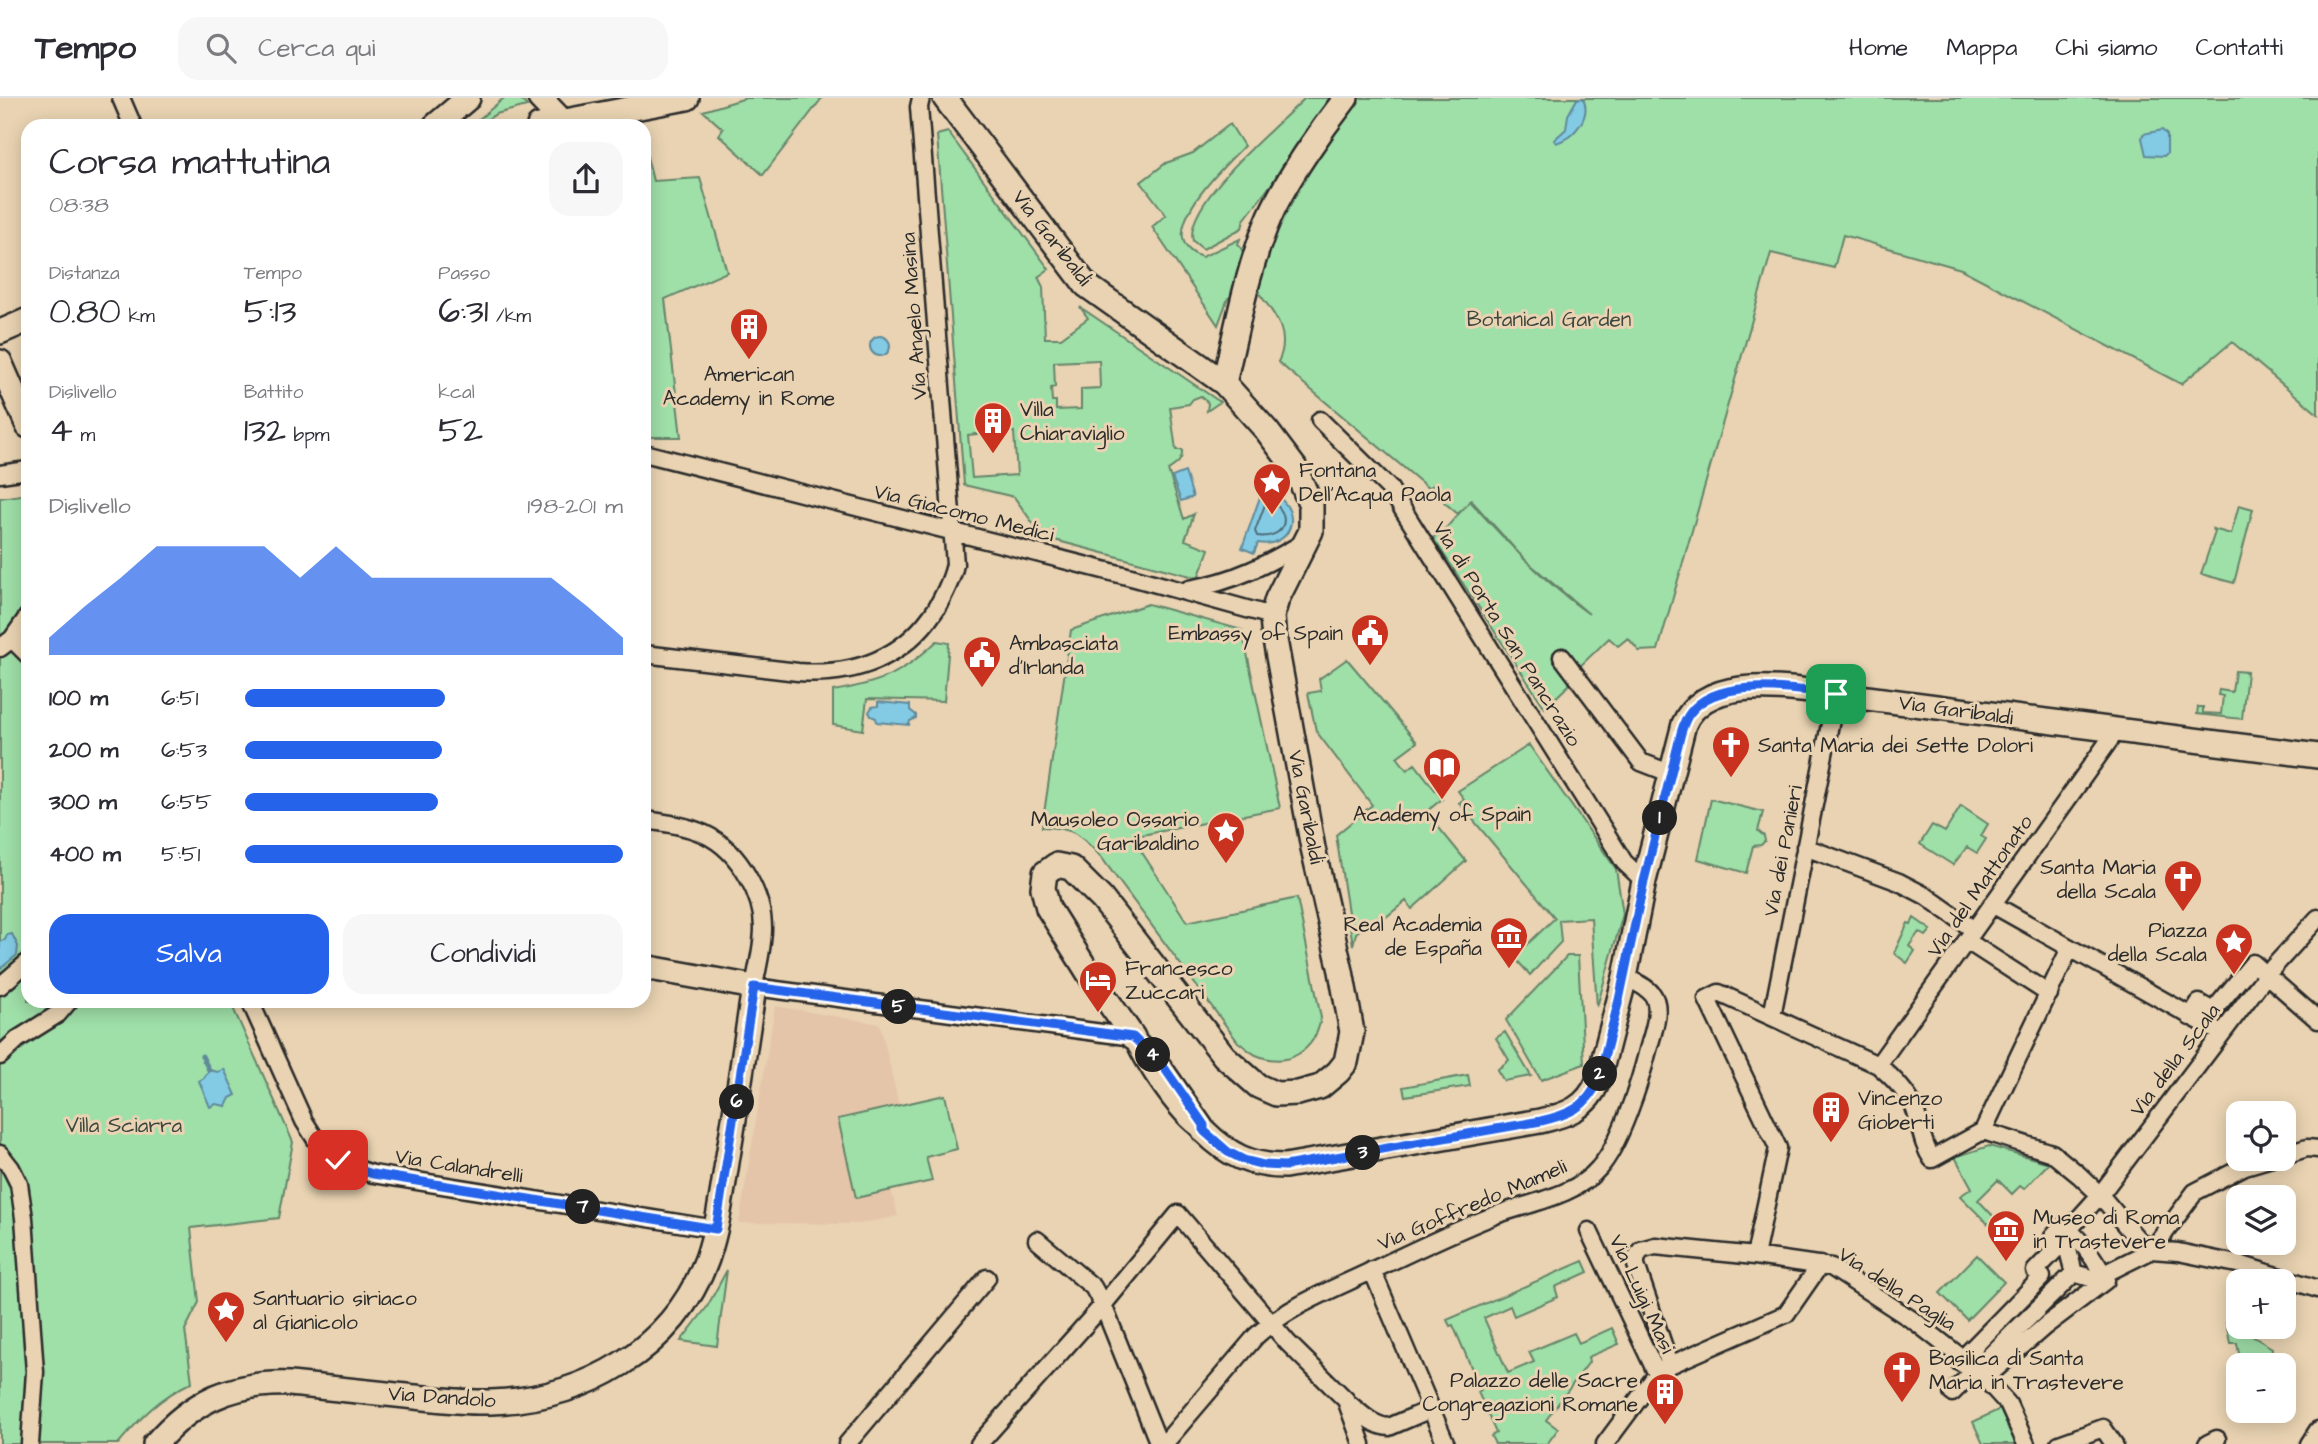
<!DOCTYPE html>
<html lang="it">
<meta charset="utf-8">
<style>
:root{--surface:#fff;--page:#f7f7f7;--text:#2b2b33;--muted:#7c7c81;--line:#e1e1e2;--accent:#2563eb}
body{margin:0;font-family:"Architects Daughter",sans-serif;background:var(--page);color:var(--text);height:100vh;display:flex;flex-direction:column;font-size:26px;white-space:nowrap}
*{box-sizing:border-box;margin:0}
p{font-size:23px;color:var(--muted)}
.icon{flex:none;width:38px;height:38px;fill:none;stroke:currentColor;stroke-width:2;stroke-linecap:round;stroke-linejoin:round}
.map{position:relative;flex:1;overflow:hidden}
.side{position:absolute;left:21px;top:21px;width:630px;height:889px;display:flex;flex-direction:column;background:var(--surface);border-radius:21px;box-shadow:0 4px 18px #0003}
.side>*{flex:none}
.buttons{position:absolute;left:2226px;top:1003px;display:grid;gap:14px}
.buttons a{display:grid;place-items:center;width:70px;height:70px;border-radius:14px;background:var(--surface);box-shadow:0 4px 18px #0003;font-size:35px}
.pin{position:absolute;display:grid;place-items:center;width:60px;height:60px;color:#fff;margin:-30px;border-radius:14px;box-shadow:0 4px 10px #0006}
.km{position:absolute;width:35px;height:35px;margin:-18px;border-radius:50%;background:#222;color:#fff;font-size:19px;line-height:35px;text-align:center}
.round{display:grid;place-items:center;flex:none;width:74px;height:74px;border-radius:21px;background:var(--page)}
.summary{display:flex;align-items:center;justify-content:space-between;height:119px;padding:0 28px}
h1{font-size:38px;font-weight:600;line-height:52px}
.stats{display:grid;grid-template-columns:repeat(3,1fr);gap:10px;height:119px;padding:7px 28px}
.stats div{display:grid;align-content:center}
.stats b{font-size:35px;font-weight:600}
.stats small{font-size:19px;font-weight:400}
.stats p{font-size:19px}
.chart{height:196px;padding:14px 28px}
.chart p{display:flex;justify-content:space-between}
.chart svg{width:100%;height:126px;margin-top:7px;fill:var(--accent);opacity:.7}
.primary-button{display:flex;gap:14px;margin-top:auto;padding:14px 28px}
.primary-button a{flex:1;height:80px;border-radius:21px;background:var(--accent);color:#fff;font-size:28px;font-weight:600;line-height:80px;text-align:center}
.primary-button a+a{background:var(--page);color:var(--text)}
ul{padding:0 28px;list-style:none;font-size:23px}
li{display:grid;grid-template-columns:112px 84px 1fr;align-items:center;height:52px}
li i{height:18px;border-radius:9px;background:var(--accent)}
header{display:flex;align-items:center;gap:42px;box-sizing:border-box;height:98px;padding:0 35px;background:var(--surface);border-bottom:2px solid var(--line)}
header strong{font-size:33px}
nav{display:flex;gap:38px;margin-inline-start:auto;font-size:24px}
.search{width:490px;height:63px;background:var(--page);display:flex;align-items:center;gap:18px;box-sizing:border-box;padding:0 24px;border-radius:21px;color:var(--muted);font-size:26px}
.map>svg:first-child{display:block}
.built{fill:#e5c5aa}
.green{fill:#9fdfa8;stroke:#65856a;stroke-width:2;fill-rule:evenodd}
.water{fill:#83cae4;stroke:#608a9a;stroke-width:2}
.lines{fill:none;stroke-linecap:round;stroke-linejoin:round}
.shore{stroke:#4e6b75;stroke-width:2}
.stream{stroke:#608a9a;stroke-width:5}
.street-casing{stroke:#2b2b2b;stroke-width:21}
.secondary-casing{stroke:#2b2b2b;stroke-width:28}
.street{stroke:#e9d3b2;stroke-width:16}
.secondary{stroke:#e9d3b2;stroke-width:23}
.route-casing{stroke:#fff;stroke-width:14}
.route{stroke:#2563eb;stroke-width:9}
.labels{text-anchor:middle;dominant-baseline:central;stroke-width:6;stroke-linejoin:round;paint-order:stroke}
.street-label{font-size:21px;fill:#2b2b2b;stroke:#e9d3b2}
.park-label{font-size:21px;fill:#3c463e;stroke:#e9d3b2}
.poi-label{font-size:21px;fill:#2b2b2b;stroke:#e9d3b2;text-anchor:start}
</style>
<header>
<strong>Tempo</strong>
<div class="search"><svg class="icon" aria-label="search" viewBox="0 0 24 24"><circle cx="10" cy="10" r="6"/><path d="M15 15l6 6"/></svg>Cerca qui</div>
<nav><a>Home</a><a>Mappa</a><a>Chi siamo</a><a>Contatti</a></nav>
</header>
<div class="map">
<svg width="2318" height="1346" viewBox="0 0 2318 1346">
<rect width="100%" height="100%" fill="#e9d3b2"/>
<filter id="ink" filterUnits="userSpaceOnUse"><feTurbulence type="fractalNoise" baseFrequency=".0143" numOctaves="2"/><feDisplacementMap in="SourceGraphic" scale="14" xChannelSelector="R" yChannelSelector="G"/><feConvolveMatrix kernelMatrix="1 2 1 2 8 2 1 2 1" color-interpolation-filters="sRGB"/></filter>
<g filter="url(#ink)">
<path class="built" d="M775 908 880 926 899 1007 945 997 957 1051 926 1059 932 1083 891 1092 898 1118 860 1126 739 1125Z"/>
<path class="green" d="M504 0H520L527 8 496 16 477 28H471Z
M746 0H822L763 77 719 37 723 31 703 13Z
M1305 0H2318V316L2232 244 2181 286 1961 171 1843 137 1834 170 1771 155 1658 552 1639 553 1628 540 1618 548 1609 540 1570 578 1569 587 1545 610 1433 440 1447 429 1470 403C1507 444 1546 486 1589 516L1524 461 1471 402 1458 416 1445 405 1433 387 1428 390 1278 264C1293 234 1272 213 1255 190L1275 120 1270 88 1244 122 1242 130 1203 151 1193 143C1182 106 1279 26 1305 0Z
M1230 26 1244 48C1225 67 1147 140 1202 159L1240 141 1238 146C1251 161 1244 179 1239 197L1228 200 1218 227 1152 129 1166 117 1141 84 1166 65 1193 55Z
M948 34 1049 171 1038 179 1043 189 1045 240H1061L1088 220 1080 209 1220 304 1207 313 1208 305 1201 298 1193 301 1189 306 1170 309 1176 352H1182C1183 363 1176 367 1168 372L1184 421 1194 416 1185 442 1209 451 1198 480 1043 439 1014 399 964 387 937 37ZM1099 262 1100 290 1081 291V311L1056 312V303H1052L1051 290 1055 289 1054 264ZM1009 329V334H1014L1017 377 972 380 968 337 985 335V330Z
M644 47 653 83 700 80 727 174 665 201 681 339H644Z
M28 396V903H230L293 1044 279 1120 191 1130 199 1204 185 1232 192 1284C159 1300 142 1318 118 1346H0V400Z
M2239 407 2253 411 2234 485 2201 476 2215 434 2213 431 2231 436Z
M1148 506 1242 532 1280 710 1132 739 1187 824 1297 800 1321 920C1315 952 1289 971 1256 957 1250 954 1244 948 1238 944L1101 759C1081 737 1072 729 1042 729L1071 532Z
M937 543 949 545 944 603 867 601 863 632 833 627V593C881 585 902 576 937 543Z
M1347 561 1417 644 1397 659 1407 672 1415 666 1442 701 1426 714 1466 763 1412 811 1406 803 1375 828H1365L1356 835 1353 847 1336 737 1372 707 1316 633 1308 595 1321 593 1319 581Z
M2235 573 2247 574 2242 621 2197 616 2198 609H2203V615L2221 616 2223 598 2218 597 2219 592 2232 594Z
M1529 647 1616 771 1623 816 1597 909 1591 820 1559 822 1561 844 1530 877 1514 859 1555 820 1459 705 1464 701 1458 693Z
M1711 701 1763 714 1758 733 1764 738 1765 743 1761 747 1753 748 1746 775 1698 761Z
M1961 708 1988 726 1981 738 1986 741 1977 755 1967 749 1953 767 1920 746 1932 727 1945 734Z
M1914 820 1931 832 1926 838 1919 834 1909 848 1915 853 1907 865 1894 855 1908 825 1911 826Z
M1567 858H1578L1584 966 1541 982 1506 922Z
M1505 934 1531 978 1504 983 1497 972 1509 962 1496 940Z
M1468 977 1470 988 1405 998 1403 989Z
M945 997 957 1051 926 1059 932 1083 856 1100 838 1021Z
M1989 1048 2049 1065 2024 1091 2020 1088 2012 1096 1998 1082 1978 1102 1995 1120 1988 1126 1960 1098 1972 1090 1955 1059Z
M1977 1157 2004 1184 1967 1222 1940 1195Z
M1583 1163 1588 1174 1555 1189 1558 1199 1514 1218 1510 1208 1484 1220 1508 1275 1534 1264 1529 1254 1574 1235 1579 1245 1612 1230 1619 1246 1588 1259 1589 1264 1546 1322 1558 1331 1547 1346H1495L1491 1338 1496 1335 1478 1294 1481 1292 1453 1227 1450 1228 1447 1222Z
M727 1172 717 1248 681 1243 707 1209Z
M2236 1222 2239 1230 2272 1250 2270 1267 2241 1265 2237 1245H2230L2226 1225Z
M2000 1311 2016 1346H1983L1973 1324Z"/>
<path class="water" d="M1583 0C1592 18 1574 40 1556 45L1554 42 1566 31 1568 17 1577 1Z
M2162 32 2167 37V55L2164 58 2146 57 2142 40 2143 36Z
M870 248a10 10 0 1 1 20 0a10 10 0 1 1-20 0Z
M1185 374 1193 399 1181 403 1172 379Z
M1266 382 1278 386 1275 397C1304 414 1291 451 1258 445L1254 455 1242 450Z
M878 604 910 607V612L916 617V620L910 623 909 627 877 624 876 620 871 618 869 614 872 609 878 608Z
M12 836 18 848 17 857 0 871V843L5 842 7 837Z
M224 971 236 997 230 1000 226 1008 216 1006 210 1009 199 983 204 980 209 972 218 974Z"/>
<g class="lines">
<path class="shore" d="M1270 402C1294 417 1285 442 1257 438L1255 433 1266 404Z"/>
<path class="stream" d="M202 958 209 972"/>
<defs>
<path id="street" d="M121 0 133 28
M1320 322 1390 391 1624 764 1644 783
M644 355 1135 480 1272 518
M0 376 28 372
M1189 491C1233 484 1268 466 1306 443
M12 541 28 557
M0 550 12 541 28 518
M644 556 798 574C855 578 904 560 936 511 944 497 952 482 955 466L919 9 921 0
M1562 559 1641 664 1672 676
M644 722C691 728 723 734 748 779 757 795 763 811 763 830 763 850 757 870 754 889L1133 939
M1805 749 1899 784 1926 798 1974 832
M1992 806 2221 935
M1967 843 2049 896
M0 888 28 864
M250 903 304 1023 318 1045 330 1057 345 1067 373 1076 716 1131
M1772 918 1836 596
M2190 919 2199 905 2213 913 2253 865 2318 922
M1133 939C1139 960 1184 1027 1204 1033
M1138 943 1163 968 1204 1027
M0 958 18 941 58 916 69 903
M1878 967 2116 633
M1983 1033 2052 1055 2079 1077 2100 1097 2139 1143 2152 1152 2178 1154 2242 1167 2318 1191
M0 1056 11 1070 19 1086 24 1120 35 1274 30 1346
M2284 1057 2307 1050 2318 1051
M2063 1127C2080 1141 2096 1162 2106 1182L2045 1228 1991 1275 1964 1267 1959 1264 2042 1179 2035 1173 2061 1146 2053 1138Z
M1589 1133 1657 1276
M1037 1142 1093 1189 1103 1207 1159 1346
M1755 1158 1778 1050 1707 901 1719 895 1878 967C1891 978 1906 993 1914 1009 1921 1026 1921 1045 1932 1061L1983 1033 2070 850
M1372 1172 1446 1346
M2074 1175 2064 1137 2100 1097 2267 876 2318 820
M2074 1175 2094 1181 2152 1152 2195 1094 2245 1068 2272 1060
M1670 1267 1636 1167V1160L1641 1152 1655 1148 1755 1158 1831 1169 1917 1225 1976 1271 2008 1306 2026 1346
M1952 1295 2074 1175
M1347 1304C1360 1314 1372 1328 1389 1329L1431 1311
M847 1346 987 1180
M979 1346 1103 1207 1178 1116 1288 1245 1346 1302 1362 1346
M1164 1346 1256 1238C1287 1209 1329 1193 1367 1175 1409 1155 1450 1135 1493 1118 1527 1105 1575 1099 1599 1070 1620 1047 1640 984 1648 952 1652 937 1663 910 1652 896 1646 888 1633 883 1625 879
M1605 1346 1657 1276 1670 1267 1786 1216 1820 1167
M2059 1346 2103 1330 2114 1346
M2207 1346 2217 1341
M2309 1346 2318 1332"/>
<path id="secondary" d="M540 0 562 23
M945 0 1086 187 1224 285 1267 333 1295 370 1311 407V433L1277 501 1272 518 1273 531 1313 750 1341 873 1352 934 1346 964 1338 974 1320 989 1298 995 1276 996 1258 988 1224 958 1102 801 1071 770 1056 767 1045 775 1043 790 1048 810 1093 882 1133 939
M435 28 468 0
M539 28 687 0
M0 234 28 222
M0 264 28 328
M1224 285C1237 230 1247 171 1270 118 1286 82 1321 32 1346 0
M1204 1033C1228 1057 1251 1068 1285 1068L1540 1023C1567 1017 1587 1010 1598 983L1625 879 1644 783 1684 626C1707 574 1792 592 1836 596L2318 658
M155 1346C192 1303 233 1284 290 1286 329 1290 368 1294 406 1298 434 1301 462 1305 491 1304 585 1301 673 1252 707 1161 719 1126 723 1088 729 1052 738 998 746 943 754 889L644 869"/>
</defs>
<use href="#street" class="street-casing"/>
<use href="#secondary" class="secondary-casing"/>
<use href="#street" class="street"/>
<use href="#secondary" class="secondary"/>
</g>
</g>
<g class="lines" filter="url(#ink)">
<defs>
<path id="route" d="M338 1062 353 1070 373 1076 716 1131 754 889 1133 939 1163 968 1204 1027V1033L1228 1054 1244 1062 1264 1067 1285 1068 1541 1023C1567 1017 1587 1010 1598 983L1619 902 1644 783 1681 635C1683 628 1686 620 1690 615 1718 577 1796 592 1836 596"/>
</defs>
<use href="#route" class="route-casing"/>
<use href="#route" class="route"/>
</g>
<defs>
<symbol id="building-pin" viewBox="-11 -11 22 30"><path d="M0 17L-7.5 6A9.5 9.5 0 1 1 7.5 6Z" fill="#c8321e" stroke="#e9d3b2"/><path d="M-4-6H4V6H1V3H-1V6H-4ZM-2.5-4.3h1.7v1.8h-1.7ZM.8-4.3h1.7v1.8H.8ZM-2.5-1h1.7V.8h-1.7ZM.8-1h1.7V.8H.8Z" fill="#fff"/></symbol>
<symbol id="sight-pin" viewBox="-11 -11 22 30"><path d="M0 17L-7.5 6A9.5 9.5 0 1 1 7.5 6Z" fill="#c8321e" stroke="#e9d3b2"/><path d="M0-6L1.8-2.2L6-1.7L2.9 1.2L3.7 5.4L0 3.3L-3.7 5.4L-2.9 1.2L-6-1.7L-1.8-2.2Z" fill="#fff"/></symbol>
<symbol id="civic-pin" viewBox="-11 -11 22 30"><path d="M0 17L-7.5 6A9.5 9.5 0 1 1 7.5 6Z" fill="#c8321e" stroke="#e9d3b2"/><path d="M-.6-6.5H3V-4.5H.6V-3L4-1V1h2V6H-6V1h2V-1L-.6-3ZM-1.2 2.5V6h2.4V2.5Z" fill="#fff"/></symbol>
<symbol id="church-pin" viewBox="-11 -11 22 30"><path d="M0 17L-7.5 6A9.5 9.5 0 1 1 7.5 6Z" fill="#c8321e" stroke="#e9d3b2"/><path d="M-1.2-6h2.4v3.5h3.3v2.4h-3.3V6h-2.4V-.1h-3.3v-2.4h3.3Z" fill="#fff"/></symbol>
<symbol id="library-pin" viewBox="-11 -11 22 30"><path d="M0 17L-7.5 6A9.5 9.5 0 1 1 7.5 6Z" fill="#c8321e" stroke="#e9d3b2"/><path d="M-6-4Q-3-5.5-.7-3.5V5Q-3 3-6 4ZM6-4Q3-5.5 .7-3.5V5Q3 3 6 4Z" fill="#fff"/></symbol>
<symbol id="museum-pin" viewBox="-11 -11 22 30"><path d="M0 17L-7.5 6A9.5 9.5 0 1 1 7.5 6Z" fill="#c8321e" stroke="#e9d3b2"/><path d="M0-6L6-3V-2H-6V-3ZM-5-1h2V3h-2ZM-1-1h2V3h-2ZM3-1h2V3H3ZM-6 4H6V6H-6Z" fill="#fff"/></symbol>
<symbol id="hotel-pin" viewBox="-11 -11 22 30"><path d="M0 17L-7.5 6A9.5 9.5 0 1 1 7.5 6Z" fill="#c8321e" stroke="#e9d3b2"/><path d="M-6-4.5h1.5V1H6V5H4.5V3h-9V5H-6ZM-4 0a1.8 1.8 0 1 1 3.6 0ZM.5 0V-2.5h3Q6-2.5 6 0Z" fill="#fff"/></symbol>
</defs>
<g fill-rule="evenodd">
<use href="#building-pin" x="727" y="207" width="44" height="60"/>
<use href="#building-pin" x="971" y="301" width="44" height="60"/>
<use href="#sight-pin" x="1250" y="362" width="44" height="60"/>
<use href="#civic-pin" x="1348" y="513" width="44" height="60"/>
<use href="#civic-pin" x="960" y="535" width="44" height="60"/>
<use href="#church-pin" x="1709" y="625" width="44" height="60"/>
<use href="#library-pin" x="1420" y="647" width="44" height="60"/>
<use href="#sight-pin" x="1204" y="711" width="44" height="60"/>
<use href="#church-pin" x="2161" y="759" width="44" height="60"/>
<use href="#museum-pin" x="1487" y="816" width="44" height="60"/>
<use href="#sight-pin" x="2212" y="822" width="44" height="60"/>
<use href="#hotel-pin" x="1076" y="860" width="44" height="60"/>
<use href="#building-pin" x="1809" y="990" width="44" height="60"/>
<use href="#museum-pin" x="1984" y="1109" width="44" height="60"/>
<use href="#sight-pin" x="204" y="1190" width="44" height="60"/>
<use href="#church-pin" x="1880" y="1250" width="44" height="60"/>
<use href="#building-pin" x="1643" y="1272" width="44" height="60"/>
</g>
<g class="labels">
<g class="street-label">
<text transform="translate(1052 140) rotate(52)">Via Garibaldi</text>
<text transform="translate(914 218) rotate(-94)">Via Angelo Masina</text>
<text transform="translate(964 415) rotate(14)">Via Giacomo Medici</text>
<text transform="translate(1507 536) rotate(58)">Via di Porta San Pancrazio</text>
<text transform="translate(1956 612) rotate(8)">Via Garibaldi</text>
<text transform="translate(1306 709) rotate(79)">Via Garibaldi</text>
<text transform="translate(1783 753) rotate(-79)">Via dei Panieri</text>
<text transform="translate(1980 788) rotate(-55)">Via del Mattonato</text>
<text transform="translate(2175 962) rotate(-53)">Via della Scala</text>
<text transform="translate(459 1068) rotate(9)">Via Calandrelli</text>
<text transform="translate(1472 1107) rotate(-23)">Via Goffredo Mameli</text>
<text transform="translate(1897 1191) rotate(33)">Via della Paglia</text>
<text transform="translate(1642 1196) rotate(65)">Via Luigi Masi</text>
<text transform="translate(442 1299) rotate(4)">Via Dandolo</text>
</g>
<g class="park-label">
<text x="1549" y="221">Botanical Garden</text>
<text x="124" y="1027">Villa Sciarra</text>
</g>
<g class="poi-label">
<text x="749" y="276" text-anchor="middle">American<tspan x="749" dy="24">Academy in Rome</tspan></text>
<text x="1020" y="311">Villa<tspan x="1020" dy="24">Chiaraviglio</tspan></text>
<text x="1299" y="372">Fontana<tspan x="1299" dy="24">Dell'Acqua Paola</tspan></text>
<text x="1343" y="535" text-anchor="end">Embassy of Spain</text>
<text x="1009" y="545">Ambasciata<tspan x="1009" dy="24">d'Irlanda</tspan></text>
<text x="1758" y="647">Santa Maria dei Sette Dolori</text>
<text x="1442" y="716" text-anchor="middle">Academy of Spain</text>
<text x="1199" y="721" text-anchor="end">Mausoleo Ossario<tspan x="1199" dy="24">Garibaldino</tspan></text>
<text x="2156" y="769" text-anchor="end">Santa Maria<tspan x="2156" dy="24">della Scala</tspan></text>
<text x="1482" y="826" text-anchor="end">Real Academia<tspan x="1482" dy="24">de España</tspan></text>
<text x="2207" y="832" text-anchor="end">Piazza<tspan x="2207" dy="24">della Scala</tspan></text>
<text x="1125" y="870">Francesco<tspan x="1125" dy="24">Zuccari</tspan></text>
<text x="1858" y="1000">Vincenzo<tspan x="1858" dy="24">Gioberti</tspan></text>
<text x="2033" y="1119">Museo di Roma<tspan x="2033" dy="24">in Trastevere</tspan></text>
<text x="253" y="1200">Santuario siriaco<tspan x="253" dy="24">al Gianicolo</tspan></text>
<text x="1929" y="1260">Basilica di Santa<tspan x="1929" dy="24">Maria in Trastevere</tspan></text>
<text x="1638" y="1282" text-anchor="end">Palazzo delle Sacre<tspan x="1638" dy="24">Congregazioni Romane</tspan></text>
</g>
</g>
</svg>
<div class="buttons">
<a><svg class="icon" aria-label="locate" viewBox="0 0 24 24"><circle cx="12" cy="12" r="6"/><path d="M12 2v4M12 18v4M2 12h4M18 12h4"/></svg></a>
<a><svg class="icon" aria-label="layers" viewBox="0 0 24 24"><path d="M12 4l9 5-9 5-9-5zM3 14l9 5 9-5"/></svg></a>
<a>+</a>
<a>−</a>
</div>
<div class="pin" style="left:1836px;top:596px;background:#1e9e55"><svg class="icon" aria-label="arrive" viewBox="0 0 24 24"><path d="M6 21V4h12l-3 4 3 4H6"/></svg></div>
<div class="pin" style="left:338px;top:1062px;background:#d93025"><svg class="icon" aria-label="check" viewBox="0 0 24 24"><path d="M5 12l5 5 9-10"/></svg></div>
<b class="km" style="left:1660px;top:720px">1</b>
<b class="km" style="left:1600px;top:976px">2</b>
<b class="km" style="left:1363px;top:1055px">3</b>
<b class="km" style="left:1153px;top:957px">4</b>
<b class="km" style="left:899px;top:909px">5</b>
<b class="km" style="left:737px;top:1004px">6</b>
<b class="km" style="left:583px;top:1109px">7</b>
<section class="side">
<div class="summary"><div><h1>Corsa mattutina</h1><p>08:38</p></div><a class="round"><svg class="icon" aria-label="share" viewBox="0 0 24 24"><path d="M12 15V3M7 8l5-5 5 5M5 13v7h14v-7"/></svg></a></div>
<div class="stats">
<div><p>Distanza</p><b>0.80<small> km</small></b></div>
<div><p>Tempo</p><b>5:13</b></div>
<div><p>Passo</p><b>6:31<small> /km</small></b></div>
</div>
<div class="stats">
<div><p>Dislivello</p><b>4<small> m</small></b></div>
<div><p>Battito</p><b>132<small> bpm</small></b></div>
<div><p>kcal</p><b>52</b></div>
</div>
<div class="chart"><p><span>Dislivello</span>198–201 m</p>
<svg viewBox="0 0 160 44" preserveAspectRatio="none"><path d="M0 44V38L10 27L20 17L30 6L40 6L50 6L60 6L70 17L80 6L90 17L100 17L110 17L120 17L130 17L140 17L150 27L160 38V44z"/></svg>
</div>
<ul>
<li><b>100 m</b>6:51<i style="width:53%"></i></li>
<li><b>200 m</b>6:53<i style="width:52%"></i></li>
<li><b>300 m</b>6:55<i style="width:51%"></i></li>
<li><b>400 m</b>5:51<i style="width:100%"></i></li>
</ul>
<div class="primary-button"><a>Salva</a><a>Condividi</a></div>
</section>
</div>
